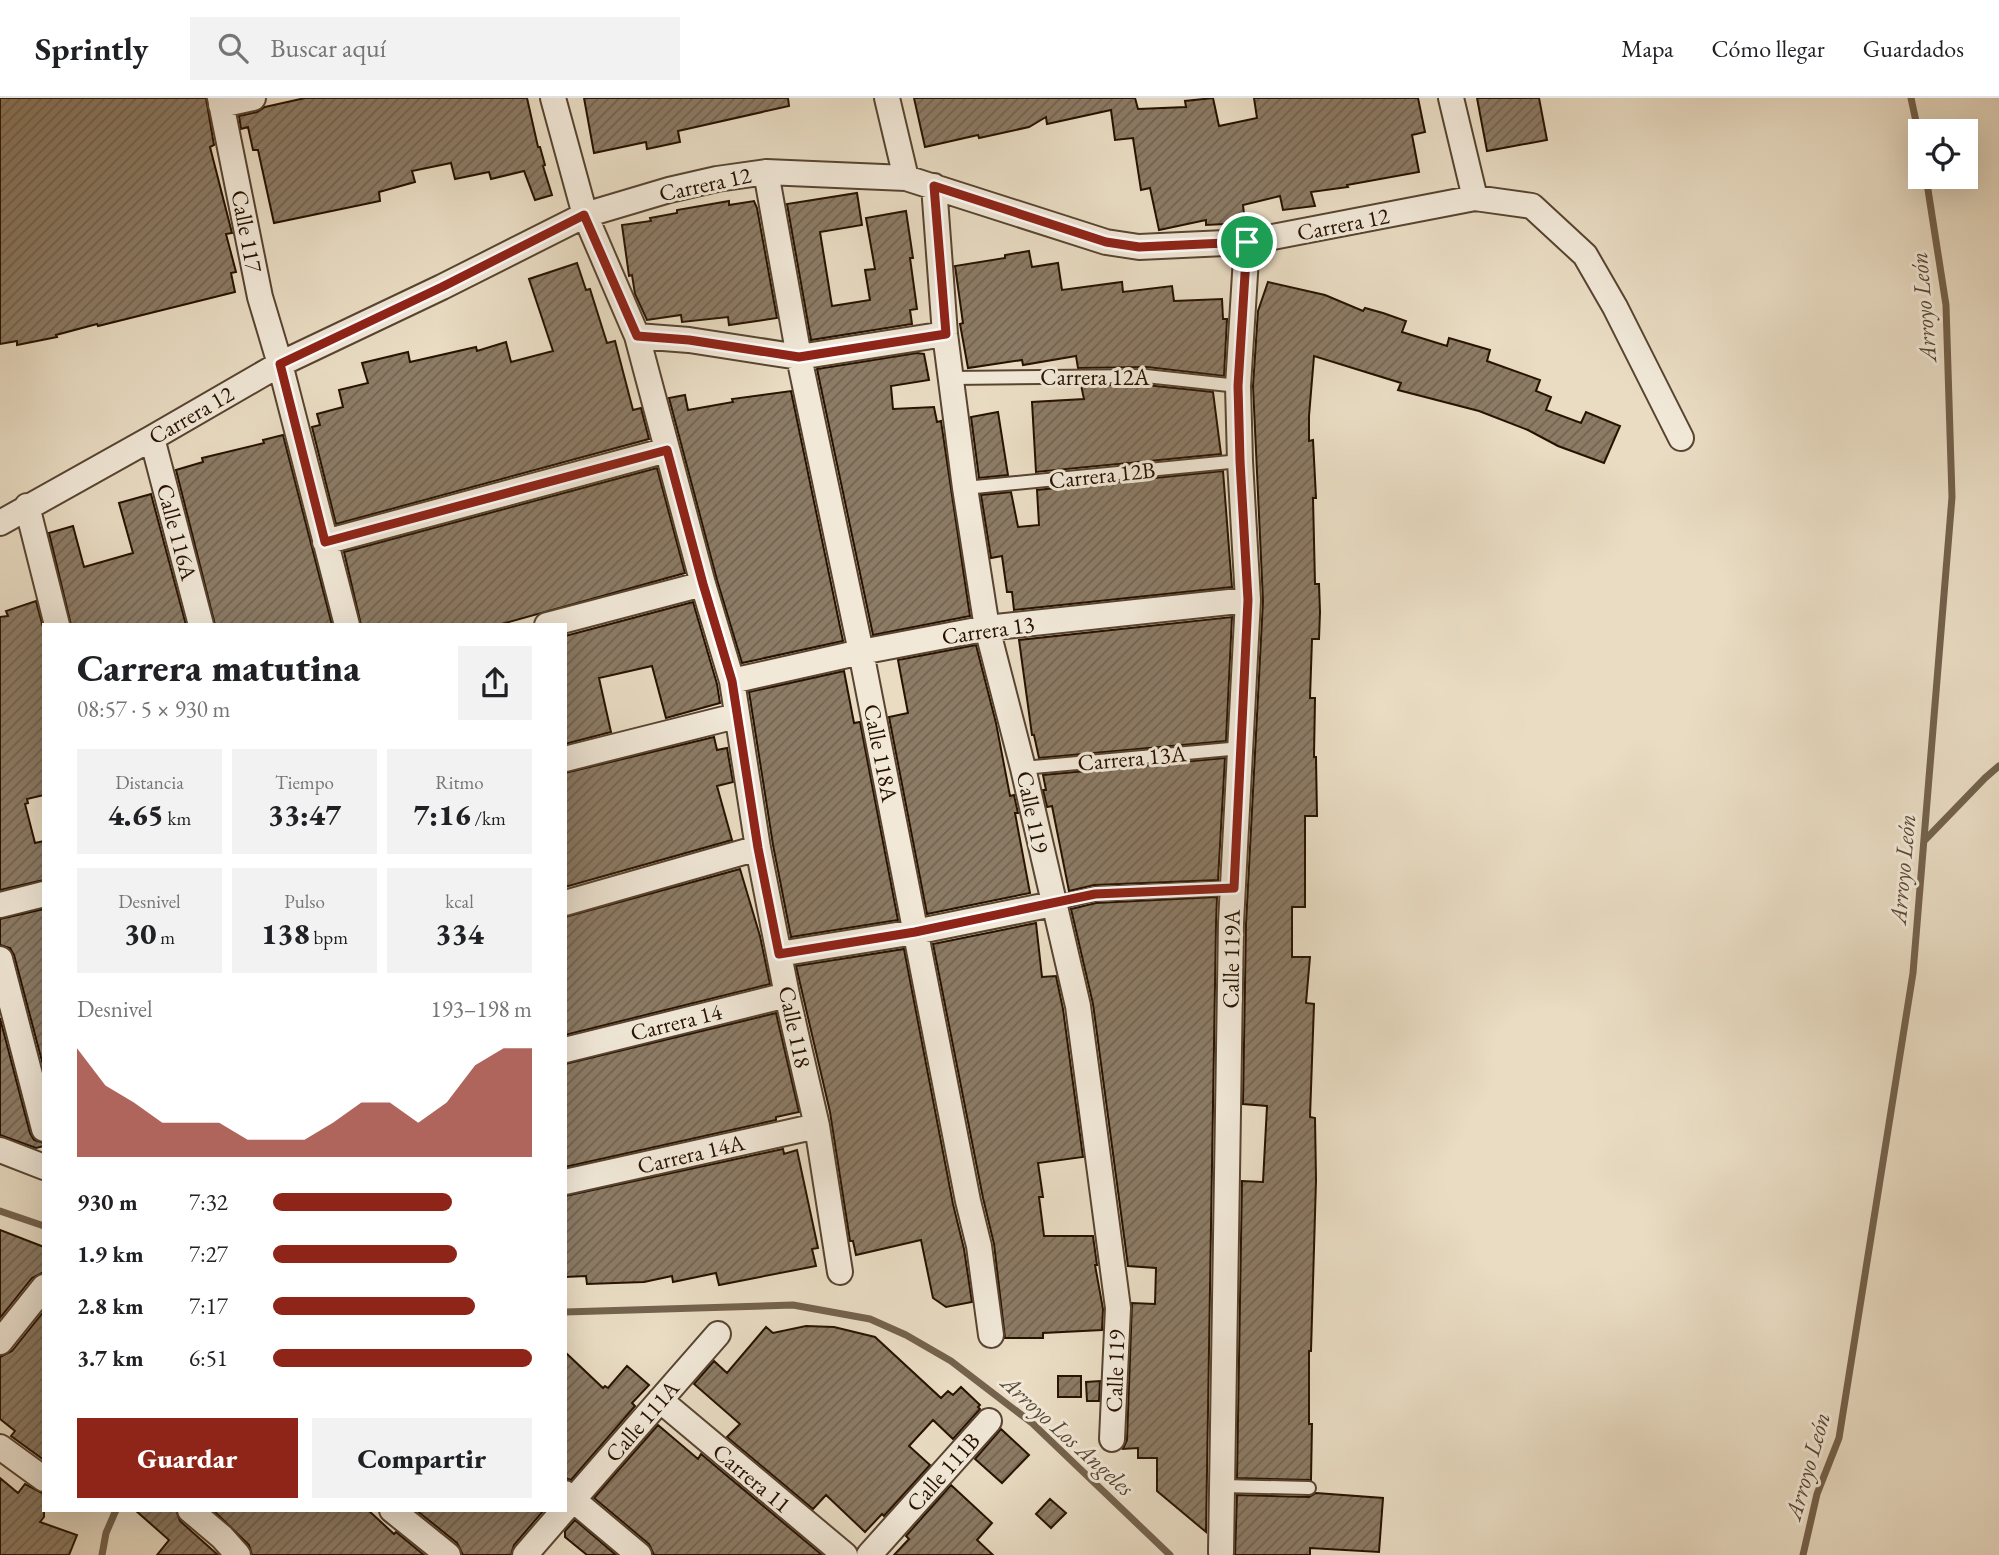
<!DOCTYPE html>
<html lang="es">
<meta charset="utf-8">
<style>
:root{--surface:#fff;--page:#f2f2f2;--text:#202124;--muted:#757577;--line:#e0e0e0;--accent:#8f2418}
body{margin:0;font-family:"EB Garamond",serif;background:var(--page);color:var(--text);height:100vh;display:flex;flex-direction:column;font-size:26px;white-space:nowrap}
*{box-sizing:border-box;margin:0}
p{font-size:23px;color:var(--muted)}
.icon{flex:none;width:38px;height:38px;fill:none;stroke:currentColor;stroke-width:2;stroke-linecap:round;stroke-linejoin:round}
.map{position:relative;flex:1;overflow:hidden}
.side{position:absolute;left:42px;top:525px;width:525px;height:889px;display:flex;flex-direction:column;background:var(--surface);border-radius:0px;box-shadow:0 7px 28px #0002}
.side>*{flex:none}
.buttons{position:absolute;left:1908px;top:21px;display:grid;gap:14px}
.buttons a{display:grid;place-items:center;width:70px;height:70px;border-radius:0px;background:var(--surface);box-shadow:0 7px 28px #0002;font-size:35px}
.pin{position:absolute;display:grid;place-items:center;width:60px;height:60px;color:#fff;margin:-30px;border:4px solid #fff;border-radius:50%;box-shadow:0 2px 7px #0007}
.round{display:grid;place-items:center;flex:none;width:74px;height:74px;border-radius:0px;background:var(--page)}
.overview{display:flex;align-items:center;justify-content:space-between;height:119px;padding:0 35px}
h1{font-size:38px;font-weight:800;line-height:52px}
.metrics{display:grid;grid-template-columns:repeat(3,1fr);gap:10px;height:119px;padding:7px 35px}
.metrics div{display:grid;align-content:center;border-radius:0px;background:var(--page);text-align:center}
.metrics b{font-size:30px;font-weight:800}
.metrics small{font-size:19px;font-weight:400}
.metrics p{font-size:19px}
.chart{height:196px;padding:14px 35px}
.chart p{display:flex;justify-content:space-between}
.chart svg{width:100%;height:126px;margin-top:7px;fill:var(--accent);opacity:.7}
.cta{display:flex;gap:14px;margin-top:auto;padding:14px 35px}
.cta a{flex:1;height:80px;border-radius:0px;background:var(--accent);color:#fff;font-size:28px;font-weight:800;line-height:80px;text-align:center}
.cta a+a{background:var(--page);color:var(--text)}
ul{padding:0 35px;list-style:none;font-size:23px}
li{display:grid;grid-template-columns:112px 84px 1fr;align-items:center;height:52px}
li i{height:18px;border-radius:9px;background:var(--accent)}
header{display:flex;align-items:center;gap:42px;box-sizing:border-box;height:98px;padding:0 35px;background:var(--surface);border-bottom:2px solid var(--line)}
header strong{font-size:33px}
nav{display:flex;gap:38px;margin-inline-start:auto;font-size:24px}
.search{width:490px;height:63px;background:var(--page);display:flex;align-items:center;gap:18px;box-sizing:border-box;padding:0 24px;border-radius:0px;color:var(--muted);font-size:26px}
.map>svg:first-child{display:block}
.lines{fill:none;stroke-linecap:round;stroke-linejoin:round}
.stream{stroke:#74624d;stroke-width:7}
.building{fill:url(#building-hatch);stroke:#271200;stroke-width:2}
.lane-casing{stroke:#584431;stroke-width:16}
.street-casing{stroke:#584431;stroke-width:28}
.lane{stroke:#f1e8d8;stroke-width:12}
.street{stroke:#f1e8d8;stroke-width:24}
.route-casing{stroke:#fff;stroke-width:14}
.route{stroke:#8f2418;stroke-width:9}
.labels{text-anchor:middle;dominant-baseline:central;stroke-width:6;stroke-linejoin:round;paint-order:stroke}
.street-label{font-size:23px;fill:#271200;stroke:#f1e8d8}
.water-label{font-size:24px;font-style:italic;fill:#5a4734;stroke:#f1e8d8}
</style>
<header>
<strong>Sprintly</strong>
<div class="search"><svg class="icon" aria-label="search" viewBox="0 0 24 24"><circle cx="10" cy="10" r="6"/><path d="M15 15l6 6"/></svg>Buscar aquí</div>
<nav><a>Mapa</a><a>Cómo llegar</a><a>Guardados</a></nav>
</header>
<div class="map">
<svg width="1999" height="1457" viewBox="0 0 1999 1457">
<defs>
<pattern id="building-hatch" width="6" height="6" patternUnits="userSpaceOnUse" patternTransform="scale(1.75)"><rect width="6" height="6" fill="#8c7b65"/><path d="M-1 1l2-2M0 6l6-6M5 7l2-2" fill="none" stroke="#726351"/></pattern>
</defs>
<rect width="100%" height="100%" fill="#e9dcc3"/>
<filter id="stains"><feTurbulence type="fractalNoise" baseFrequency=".00286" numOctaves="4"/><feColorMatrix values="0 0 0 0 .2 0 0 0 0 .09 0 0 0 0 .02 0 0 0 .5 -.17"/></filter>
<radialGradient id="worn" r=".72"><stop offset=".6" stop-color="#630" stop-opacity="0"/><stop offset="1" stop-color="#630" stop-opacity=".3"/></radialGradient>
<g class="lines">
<path class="stream" d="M1911 0 1920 42
M1924 743 1985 680 1999 668
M0 1113 44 1128
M565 1214 793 1207 870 1221 906 1237 951 1263 1032 1325 1170 1457
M102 1457 106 1435 116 1412
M1803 1457 1817 1396 1839 1340 1913 875 1952 399 1946 207 1926 79"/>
</g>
<path class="building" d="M0 0H206L214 47 210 49 232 135 226 136 236 174 231 175 235 194 98 228 97 226 56 237 57 239 17 247V243L0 246Z
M305 0H527L538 49H540L545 67 543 68 552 97 535 102 524 73 491 81 489 74 455 81 451 65 412 73 415 84 379 94 380 103 274 125 258 52H253L248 29 241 31 239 18 257 14 265 9Z
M584 0H788L789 8 678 33 680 44 647 51 646 44 594 55Z
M914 0H1135L1138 11 1186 9 1185 3 1213 0 1219 28 1257 20 1254 0H1418L1425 34 1412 37 1419 74 1347 87 1348 89 1311 94 1315 108 1283 112 1280 98 1243 107 1245 125 1206 127V122L1159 132 1150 90 1141 92 1133 40 1115 42 1111 12 1047 26 1046 19 1029 29 979 40 978 37 925 49Z
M1477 0H1539L1547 42 1487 53Z
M857 95 862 127 820 134 832 208 870 202 865 172 875 171 866 120 906 113 913 160H910L917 211 910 212 912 226 811 242 787 106Z
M729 103V107L754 103 757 110 777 220 729 227 728 219 682 224 681 217 647 222 635 196 632 177 629 178 622 127 651 123 650 120 677 115V112Z
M1029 153 1032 169 1058 165 1062 192 1122 184 1123 194 1172 188 1174 203 1222 201 1223 221H1227L1224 278 1147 269 1078 270 1076 258 1023 267 1022 262 968 270 960 226 963 225 955 168 1005 160V157Z
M577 165 586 192 590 191 607 245 615 243 633 312 641 310 649 341 336 426 312 329 320 327 317 316 343 309 339 292 368 285 362 265 408 254 410 264 476 249 477 253 506 244 511 264 553 253 529 181Z
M1268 184 1325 197 1363 213 1365 210 1383 215 1406 223 1402 234 1447 248 1449 240 1490 252 1487 263 1540 282 1536 293 1551 299 1546 312 1581 325 1586 314 1620 328 1604 365 1558 348 1528 332 1479 313 1398 292 1401 285 1314 258 1309 318V343L1313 342 1316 400H1313L1315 486H1319L1320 514 1319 541H1312L1310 600H1315L1314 659H1316L1317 718H1305V809H1292V859H1310L1306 905 1314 906 1310 1019 1315 1020 1316 1082 1311 1253H1309V1326H1312L1311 1382 1237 1380 1242 1083 1263 1084 1267 1008 1243 1006 1246 826 1263 503 1253 288 1258 213Z
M917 255 924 256 929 282 891 288 893 311 934 309 937 324 941 323 970 518 873 537 817 271Z
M1081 287H1146L1213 294 1221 356 1036 374 1032 304 1084 301Z
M791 293 843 543 742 565 717 482 669 300 685 297 688 312 733 304 732 301Z
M998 314 1008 377 979 380 971 319Z
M283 337 332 527H215L176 372 203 364 202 360 264 345 263 342Z
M657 370 685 475 498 527H361L344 454Z
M1223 373 1232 489 1014 512 1012 494H1007L1002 458 991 460 981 397 1011 394 1018 429 1039 427 1037 392Z
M151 396 186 527H71L49 435 73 428 84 469 133 455 119 405Z
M36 503 44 533V697L27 701 28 705 25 706 35 745 44 743V782L0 792V519L8 518 6 513Z
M693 504 717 586 720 605 666 620 652 568 599 580 611 634 565 646V538Z
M1232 519 1226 643 1039 660 1034 637H1032L1019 542Z
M976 547 996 625 1010 698 1014 697 1018 715H1015L1030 795 927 816 889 619 908 615 898 562Z
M844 573 854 625 860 624 898 822 791 839 773 747 749 594Z
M714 639 717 652 727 650 733 684 717 688 732 742 565 789V675Z
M1225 660 1218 782 1094 787 1069 793 1052 708 1047 709 1043 692H1046L1043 677Z
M740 771 760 838 770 886 565 937V819Z
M1217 799 1216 825 1206 1434 1157 1393V1360H1138V1350L1123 1351 1127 1342 1132 1205 1155 1206 1156 1170 1128 1168 1093 906 1071 811 1096 805Z
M44 811V971L14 857 10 850 0 847V821Z
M1036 825 1042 879 1056 878 1063 911 1083 1059 1038 1065 1043 1099H1039L1044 1138H1093L1097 1167H1095L1103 1211 1102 1232 1043 1235V1240H1005L994 1146 983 1100 933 846Z
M904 851 953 1106 964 1151 972 1204 946 1209 933 1200 921 1142 856 1157 853 1143H850L830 1014 796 868Z
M776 915 799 1014 776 1019V1022L565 1069V966Z
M0 920 30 1035 34 1042 44 1045V1048L36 1050 0 1037Z
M783 1051 784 1056 797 1052 818 1150 812 1151 816 1168 719 1187 716 1175 673 1184 672 1178 644 1184 587 1186 586 1178 565 1179V1098Z
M0 1132 44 1149V1174L32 1180 0 1220Z
M44 1213V1362L11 1338 15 1333 0 1321V1259L12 1253Z
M806 1228 834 1229 875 1239 941 1300 948 1293 953 1297 961 1289 980 1307 978 1309 980 1311 953 1341 933 1322 909 1348 930 1367 884 1418 882 1416 865 1434 826 1397 813 1411 727 1339 740 1326 694 1286 714 1263 727 1275 766 1229 773 1235Z
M565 1254 603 1290 605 1288 608 1290 627 1268 649 1287 632 1305 635 1308 571 1382 565 1380Z
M1058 1278H1081V1299H1058Z
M1100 1283 1099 1303H1087L1086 1284Z
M658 1327 698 1361 701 1356 822 1457H654L649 1446 594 1400Z
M1001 1331 1029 1357 1002 1385 975 1361Z
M0 1380 18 1395 25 1386 44 1396V1419L40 1424 77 1437 69 1457H0Z
M951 1387 992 1425 977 1442 993 1457H894L909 1441 906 1438Z
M1316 1395 1383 1400 1379 1454 1310 1450V1457H1235L1237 1397 1309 1399Z
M1050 1401 1066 1415 1051 1430 1036 1416Z
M135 1412H176L180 1423 218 1457H157L169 1442Z
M213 1412H368L394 1436 396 1434 424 1457H252L249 1447Z
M416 1412H544L514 1447 511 1457H463L457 1445Z
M575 1422 616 1457H587L565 1439V1433Z"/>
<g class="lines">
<defs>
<path id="lane" d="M952 280 1146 278 1238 288
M965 390 1240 363
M1023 670 1241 650
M1053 806 1095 796 1234 790
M1223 1388 1309 1390"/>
<path id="street" d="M220 0 260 199 280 266 347 527
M553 0 585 117 637 238 703 486 732 583 758 750 787 897 817 1028 840 1174
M887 0 906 80
M1451 0 1475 100
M221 7 253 0
M766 74 799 259 861 554 968 1103 979 1148 991 1237
M934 88 945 236 965 390 987 530 1023 670 1078 908 1118 1210 1112 1341
M637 238 689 242 799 259 945 236
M152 340 201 527
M27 408 57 527
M0 425 152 340 280 266 442 189 585 117 669 92 717 81 766 74 906 80 1106 144 1139 149 1247 144 1475 100 1532 108 1585 157 1615 209 1681 340
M325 444 667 352
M547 527 703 486
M732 583 861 554 987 530 1248 502
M565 661 736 618
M565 805 758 750
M0 807 44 796
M779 856 915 834 1053 806
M0 861 44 1031
M565 952 787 897
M0 1052 44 1069
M565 1084 817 1028
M0 1244 44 1189
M660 1302 845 1457
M0 1349 44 1381
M565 1395 639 1457
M565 1411 718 1236
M190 1412 222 1439 238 1457
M392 1412 448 1457
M1221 1454 1231 825 1248 502 1240 363 1238 288 1247 144
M525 1457 564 1412
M869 1457 989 1323"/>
</defs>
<use href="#lane" class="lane-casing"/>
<use href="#street" class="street-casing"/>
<use href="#lane" class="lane"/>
<use href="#street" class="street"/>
</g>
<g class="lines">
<defs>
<path id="route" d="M934 88 1106 144 1139 149 1247 144 1238 288 1240 363 1248 502 1234 790 1095 796 915 834 779 856 758 750 732 583 703 486 667 352 325 444 280 266 442 189 584 117 637 238 689 242 799 259 946 236Z"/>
</defs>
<use href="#route" class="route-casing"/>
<use href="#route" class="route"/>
</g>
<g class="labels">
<g class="street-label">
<text transform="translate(705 86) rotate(-12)">Carrera 12</text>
<text transform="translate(1343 126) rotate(-11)">Carrera 12</text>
<text transform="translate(247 133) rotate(79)">Calle 117</text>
<text x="1095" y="279">Carrera 12A</text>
<text transform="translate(191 317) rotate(-30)">Carrera 12</text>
<text transform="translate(1102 377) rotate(-6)">Carrera 12B</text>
<text transform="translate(177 434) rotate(75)">Calle 116A</text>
<text transform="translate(988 532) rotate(-8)">Carrera 13</text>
<text transform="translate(881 655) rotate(79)">Calle 118A</text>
<text transform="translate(1132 660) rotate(-5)">Carrera 13A</text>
<text transform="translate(1033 714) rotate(78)">Calle 119</text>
<text transform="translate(1231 861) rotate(-89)">Calle 119A</text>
<text transform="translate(676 924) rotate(-14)">Carrera 14</text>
<text transform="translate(795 929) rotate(78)">Calle 118</text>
<text transform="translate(691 1056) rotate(-13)">Carrera 14A</text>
<text transform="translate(1115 1273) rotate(-88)">Calle 119</text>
<text transform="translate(642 1323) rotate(-49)">Calle 111A</text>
<text transform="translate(943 1374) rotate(-48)">Calle 111B</text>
<text transform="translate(752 1380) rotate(40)">Carrera 11</text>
</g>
<g class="water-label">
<text transform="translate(1923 209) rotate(-95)">Arroyo León</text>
<text transform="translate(1902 771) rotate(-85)">Arroyo León</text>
<text transform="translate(1068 1337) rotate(42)">Arroyo Los Angeles</text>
<text transform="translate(1807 1368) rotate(-74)">Arroyo León</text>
</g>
</g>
<rect width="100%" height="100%" filter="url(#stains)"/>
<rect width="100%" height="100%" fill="url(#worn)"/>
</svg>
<div class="buttons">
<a><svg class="icon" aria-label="locate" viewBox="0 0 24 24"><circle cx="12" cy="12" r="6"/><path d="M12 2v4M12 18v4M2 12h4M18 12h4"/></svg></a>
</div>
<div class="pin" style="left:1247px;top:144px;background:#1e9e55"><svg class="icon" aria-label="arrive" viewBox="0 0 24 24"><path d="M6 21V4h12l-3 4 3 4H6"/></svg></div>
<section class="side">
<div class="overview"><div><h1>Carrera matutina</h1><p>08:57 · 5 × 930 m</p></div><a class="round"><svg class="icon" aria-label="share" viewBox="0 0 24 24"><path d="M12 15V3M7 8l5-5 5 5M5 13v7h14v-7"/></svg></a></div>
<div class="metrics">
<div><p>Distancia</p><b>4.65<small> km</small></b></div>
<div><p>Tiempo</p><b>33:47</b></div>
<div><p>Ritmo</p><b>7:16<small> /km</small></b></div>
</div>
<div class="metrics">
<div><p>Desnivel</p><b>30<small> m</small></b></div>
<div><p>Pulso</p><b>138<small> bpm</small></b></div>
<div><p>kcal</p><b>334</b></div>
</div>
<div class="chart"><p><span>Desnivel</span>193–198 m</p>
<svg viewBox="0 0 160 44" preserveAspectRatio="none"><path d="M0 44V6L10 19L20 25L30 32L40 32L50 32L60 38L70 38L80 38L90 32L100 25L110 25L120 32L130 25L140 12L150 6L160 6V44z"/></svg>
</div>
<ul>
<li><b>930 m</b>7:32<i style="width:69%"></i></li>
<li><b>1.9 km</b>7:27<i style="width:71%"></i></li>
<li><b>2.8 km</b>7:17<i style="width:78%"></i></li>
<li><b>3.7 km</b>6:51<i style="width:100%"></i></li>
</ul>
<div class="cta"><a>Guardar</a><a>Compartir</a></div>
</section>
</div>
